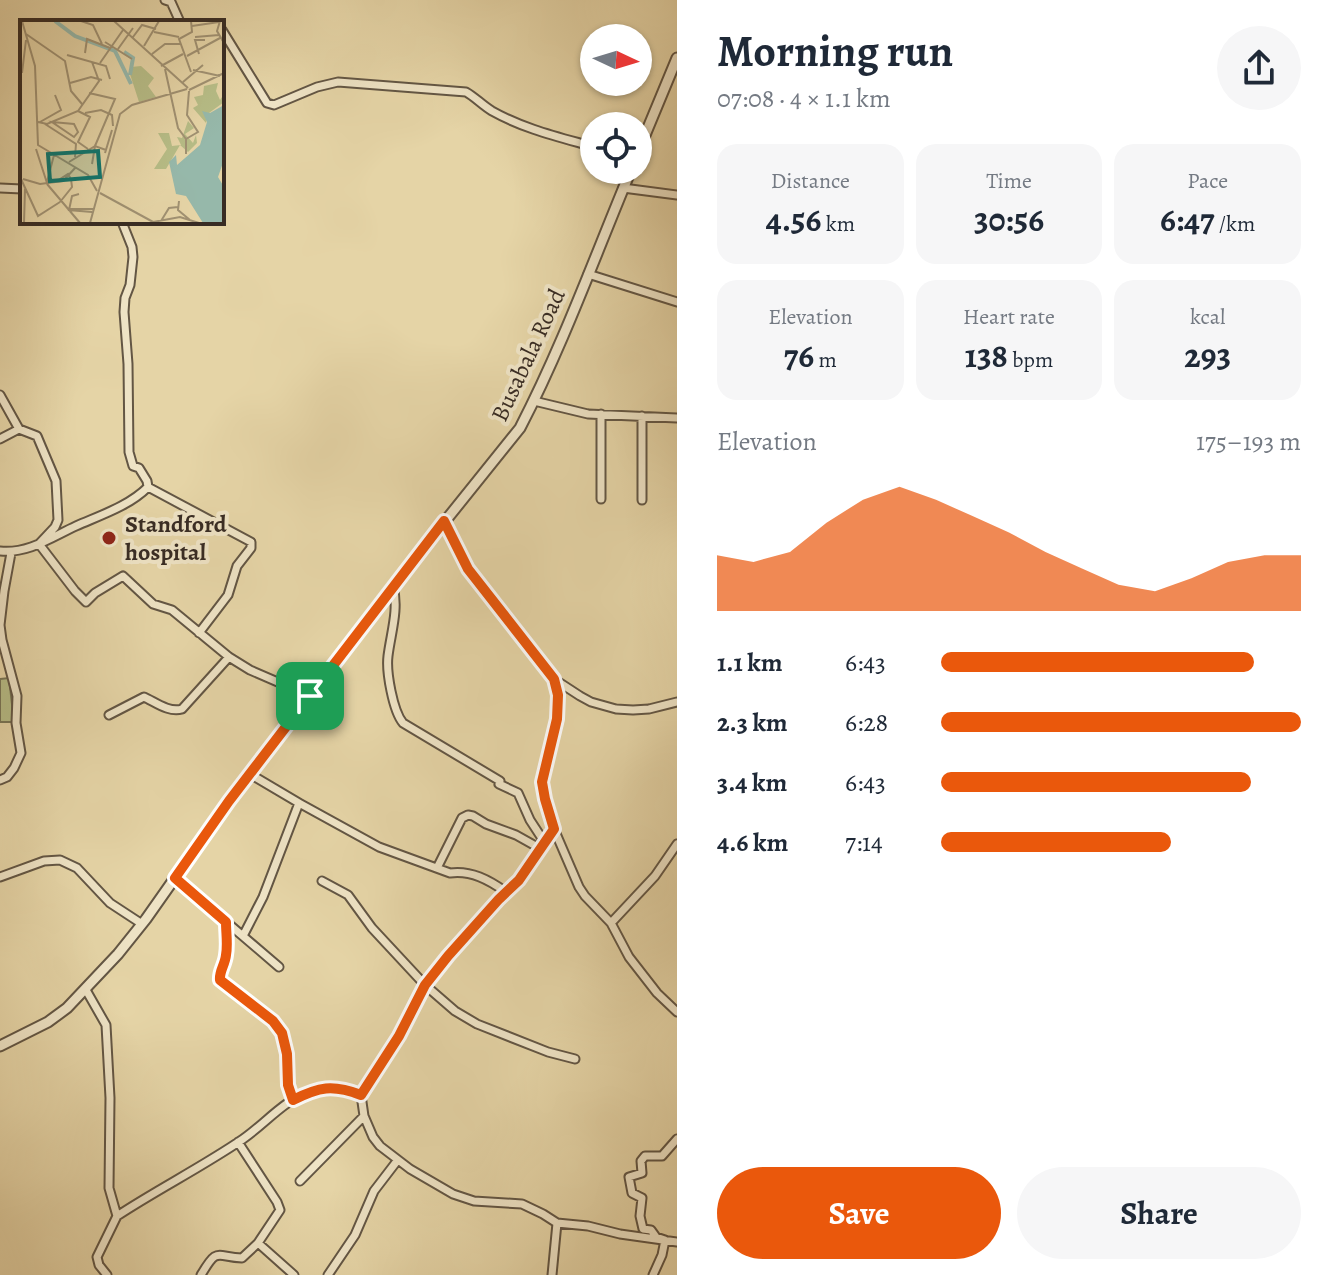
<!DOCTYPE html>
<meta charset="utf-8">
<style>
:root{--surface:#fff;--page:#f6f6f7;--text:#1f2937;--muted:#747a83;--accent:#ea580c}
body{margin:0;font-family:Alegreya,serif;background:var(--page);color:var(--text);height:100vh;display:flex;flex-direction:column;font-size:30px;white-space:nowrap}
*{box-sizing:border-box;margin:0}
p{font-size:26px;color:var(--muted)}
.icon{flex:none;width:44px;height:44px;fill:none;stroke:currentColor;stroke-width:2;stroke-linecap:round;stroke-linejoin:round}
.map{position:relative;flex:1;overflow:hidden}
.side{display:flex;flex-direction:column;background:var(--surface);width:664px}
.side>*{flex:none}
.needle{width:52px;rotate:94deg}
.controls{position:absolute;left:580px;top:24px;display:grid;gap:16px}
.controls a{display:grid;place-items:center;width:72px;height:72px;border-radius:50%;background:var(--surface);box-shadow:0 2px 6px #0004;font-size:40px}
.pin{position:absolute;display:grid;place-items:center;width:68px;height:68px;color:#fff;margin:-34px;border-radius:16px;box-shadow:0 4px 12px #0006}
.round{display:grid;place-items:center;flex:none;width:84px;height:84px;border-radius:42px;background:var(--page)}
.head{display:flex;align-items:center;justify-content:space-between;height:136px;padding:0 40px}
h1{font-size:44px;font-weight:600;line-height:60px}
.metrics{display:grid;grid-template-columns:repeat(3,1fr);gap:12px;height:136px;padding:8px 40px}
.metrics div{display:grid;align-content:center;border-radius:20px;background:var(--page);text-align:center}
.metrics b{font-size:34px;font-weight:600}
.metrics small{font-size:22px;font-weight:400}
.metrics p{font-size:22px}
.chart{height:224px;padding:16px 40px}
.chart p{display:flex;justify-content:space-between}
.chart svg{width:100%;height:144px;margin-top:8px;fill:var(--accent);opacity:.7}
.button{display:flex;gap:16px;margin-top:auto;padding:16px 40px}
.button a{flex:1;height:92px;border-radius:48px;background:var(--accent);color:#fff;font-size:32px;font-weight:600;line-height:92px;text-align:center}
.button a+a{background:var(--page);color:var(--text)}
ul{padding:0 40px;list-style:none;font-size:26px}
li{display:grid;grid-template-columns:128px 96px 1fr;align-items:center;height:60px}
li i{height:20px;border-radius:10px;background:var(--accent)}
main{display:flex;flex:1;min-height:0}
.map>svg:first-child{display:block}
.green{fill:#b6bc86;stroke:#777455;stroke-width:2}
.lines{fill:none;stroke-linecap:round;stroke-linejoin:round}
.minor-casing{stroke:#635644;stroke-width:11}
.tertiary-casing{stroke:#635644;stroke-width:13}
.minor{stroke:#eee3c5;stroke-width:7}
.tertiary{stroke:#eee3c5;stroke-width:9}
.route-casing{stroke:#fff;stroke-width:16}
.route{stroke:#ea580c;stroke-width:10}
.poi-dot{fill:#8f2418;stroke:#eee3c5;stroke-width:3}
.labels{text-anchor:middle;dominant-baseline:central;stroke-width:8;stroke-linejoin:round;paint-order:stroke}
.street-label{font-size:24px;fill:#382c24;stroke:#eee3c5}
.poi-label{font-size:24px;font-weight:bold;fill:#382c24;stroke:#eee3c5;text-anchor:start}
.inset-river{fill:none;stroke:#96b8aa;stroke-width:4}
.inset-road{fill:none;stroke:#a09172;stroke-width:2}
.view{fill:#0f766e;fill-opacity:0.15;stroke:#0f766e;stroke-width:4}
.inset-edge{fill:none;stroke:#382c24;stroke-width:4}
</style>
<main>
<div class="map">
<svg width="677" height="1275" viewBox="0 0 677 1275">
<rect width="100%" height="100%" fill="#e5d4a6"/>
<filter id="stains"><feTurbulence type="fractalNoise" baseFrequency=".0025" numOctaves="4"/><feColorMatrix values="0 0 0 0 .2 0 0 0 0 .09 0 0 0 0 .02 0 0 0 .5 -.17"/></filter>
<radialGradient id="worn" r=".72"><stop offset=".6" stop-color="#630" stop-opacity="0"/><stop offset="1" stop-color="#630" stop-opacity=".3"/></radialGradient>
<path class="green" d="M9 678 14 722H0V679Z"/>
<g class="lines">
<defs>
<path id="minor" d="M165 0 171 2 180 22
M222 30 267 103 274 105 317 87 338 82 466 92C475 97 482 105 492 111 524 129 559 137 594 147
M0 188 22 189
M623 188 677 195
M588 274 677 302
M0 395 19 429 37 436 56 481 58 520 55 527 39 544 75 591 86 602 95 593 123 576 153 604 172 610 229 657 250 670 310 696
M534 401 588 414 677 418
M642 416V500
M0 439 19 429
M148 487 251 542V548L237 566 228 595 199 633
M601 499V414
M444 521 468 569 554 679 580 696 591 702 616 709 633 710 649 709 677 702
M0 551C28 554 52 537 76 526 101 515 129 506 148 487L147 481 139 468 133 466 129 452 128 364 124 312 125 298 130 285 133 257 132 247 122 222
M393 586C399 610 391 632 388 656 386 672 393 711 403 723L500 781 499 784 518 793 530 820 545 843
M554 679 558 695 557 719 542 782 545 799 554 829 579 887 585 896 611 923 629 957 657 993 677 1012
M109 715 144 697C155 702 169 713 182 709L229 657
M0 780 7 777 14 768 21 753 16 723 17 696 2 640 0 625 4 591 11 553
M299 803 379 847 450 873C471 870 489 880 506 892
M554 829 519 880 499 899 448 956 425 985 399 1036 361 1095 364 1116 373 1137 380 1146 410 1169 453 1194 474 1201 522 1204 543 1214 557 1223 588 1226 620 1234 677 1242
M437 868 462 818 468 815 473 816 486 824 516 835 541 849
M0 877 44 861 60 860 77 868 110 903 142 924
M175 878 279 967
M322 881 348 895 372 928 425 985 455 1011 477 1024 548 1052 575 1059
M226 922C226 933 228 945 226 955 225 965 219 971 220 980L273 1021 282 1033 287 1054 288 1085 293 1100
M611 923 655 876 677 844
M243 936 263 897 299 803 250 774
M86 990 106 1025 110 1098 109 1188 117 1216 97 1257 99 1265 107 1275
M300 1181 364 1116
M117 1216C158 1189 202 1167 243 1139 266 1123 285 1099 313 1090 329 1084 345 1089 361 1095
M258 1243 294 1275
M201 1275C218 1246 216 1257 242 1258L258 1243 280 1210 277 1202 238 1142
M328 1275 355 1235 374 1191 397 1161
M552 1275 557 1223
M653 1275 662 1255 665 1240 656 1237 651 1230 643 1229 640 1216 642 1198 632 1193 629 1177 642 1173 641 1161 645 1156H662L677 1139"/>
<path id="tertiary" d="M638 152 677 58
M0 1046 48 1022 67 1008 118 954 146 919 229 801 393 586 520 428C563 345 595 256 631 170"/>
</defs>
<use href="#minor" class="minor-casing"/>
<use href="#tertiary" class="tertiary-casing"/>
<use href="#minor" class="minor"/>
<use href="#tertiary" class="tertiary"/>
</g>
<g class="lines">
<defs>
<path id="route" d="M444 521 468 569 554 679 558 695 557 719 542 782 545 799 554 829 519 880 499 899 448 956 425 985 399 1036 361 1095C332 1084 319 1087 293 1100L288 1085 287 1054 282 1033 273 1021 220 980C219 971 225 965 226 955 228 945 226 933 226 922L175 878 229 801Z"/>
</defs>
<use href="#route" class="route-casing"/>
<use href="#route" class="route"/>
</g>
<circle class="poi-dot" cx="109" cy="538" r="8"/>
<g class="labels">
<g class="street-label">
<text transform="translate(528 355) rotate(-65)">Busabala Road</text>
</g>
<g class="poi-label">
<text x="125" y="524">Standford<tspan x="125" dy="28">hospital</tspan></text>
</g>
</g>
<g transform="translate(20 20)">
<rect width="204" height="204" fill="#e5d4a6"/>
<path d="M121 46 134 58 128 66 136 77 119 82 110 54 111 47ZM198 63 196 71 200 80 204 74V82L189 93 186 103 173 88 178 85 174 77 183 75 184 66ZM168 101 174 108 165 114 173 123 176 115 177 123 168 132 160 125 146 149H134L147 129 138 113H149L152 126 161 125 157 117 162 118Z" fill="#b6bc86"/>
<path d="M204 85V140L198 157 204 167V203H183L166 176 156 174 149 142 156 135 157 145 180 125 187 102 182 91 190 93Z" fill="#96b8aa"/>
<path class="inset-river" d="M35 1 55 16 95 31 111 64M104 32 113 38 110 55"/>
<path class="inset-road" d="M2 1 15 46 18 125 68 155 77 171M61 1 73 5 82 24M94 1 168 68M171 1 172 12 159 19 171 52M200 1 197 11 204 23M172 6 199 2M134 12 159 17M6 14 45 41 51 71 62 84M113 17 122 5 136 9M175 17 199 15M85 22 112 39M124 26 139 1M98 29 113 8M65 33 67 19 90 28M132 34 145 24H161M179 34 175 20H185M47 35 86 46 90 59M167 36 200 18M80 43 103 10M141 46 163 34M145 49 158 108 166 119M173 50 200 56M2 53 6 20M163 62 183 45M50 63 71 57 82 60M169 70 204 53M58 91 70 97 58 122 68 129M65 93 81 90 92 95 93 106M18 102 27 104 58 91 79 61 72 42M20 102 41 90 35 75M32 102 54 104 58 112 54 117ZM25 104 56 124 55 137M16 129 27 163M85 133 92 110M166 134V119L178 112 167 95 169 71M49 142 75 126 95 79 69 73M72 144 75 126 86 130M1 159 18 196 40 182M3 159 20 164 43 161 56 147M37 161 48 154 51 159 52 167 40 182M27 162 34 135M27 164 60 203M80 173 135 203M59 174 52 176 49 190 72 192M159 181 158 190 170 200M48 189H73M141 201 149 188 158 187M133 202 160 197 179 203M4 203 5 169M70 203 100 94 112 85 167 69"/>
<path class="view" d="M78 131 80 157 30 161 28 134Z"/>
<rect width="204" height="204" class="inset-edge"/>
</g>
<rect width="100%" height="100%" filter="url(#stains)"/>
<rect width="100%" height="100%" fill="url(#worn)"/>
</svg>
<div class="controls">
<a><svg class="needle" viewBox="-14 -14 28 28"><path d="M0-13l5 13h-10z" fill="#e53935"/><path d="M0 13l5-13h-10z" fill="#747a83"/></svg></a>
<a><svg class="icon" aria-label="locate" viewBox="0 0 24 24"><circle cx="12" cy="12" r="6"/><path d="M12 2v4M12 18v4M2 12h4M18 12h4"/></svg></a>
</div>
<div class="pin" style="left:310px;top:696px;background:#1e9e55"><svg class="icon" aria-label="arrive" viewBox="0 0 24 24"><path d="M6 21V4h12l-3 4 3 4H6"/></svg></div>
</div>
<section class="side">
<div class="head"><div><h1>Morning run</h1><p>07:08 · 4 × 1.1 km</p></div><a class="round"><svg class="icon" aria-label="share" viewBox="0 0 24 24"><path d="M12 15V3M7 8l5-5 5 5M5 13v7h14v-7"/></svg></a></div>
<div class="metrics">
<div><p>Distance</p><b>4.56<small> km</small></b></div>
<div><p>Time</p><b>30:56</b></div>
<div><p>Pace</p><b>6:47<small> /km</small></b></div>
</div>
<div class="metrics">
<div><p>Elevation</p><b>76<small> m</small></b></div>
<div><p>Heart rate</p><b>138<small> bpm</small></b></div>
<div><p>kcal</p><b>293</b></div>
</div>
<div class="chart"><p><span>Elevation</span>175–193 m</p>
<svg viewBox="0 0 160 44" preserveAspectRatio="none"><path d="M0 44V27L10 29L20 26L30 17L40 10L50 6L60 10L70 15L80 20L90 26L100 31L110 36L120 38L130 34L140 29L150 27L160 27V44z"/></svg>
</div>
<ul>
<li><b>1.1 km</b>6:43<i style="width:87%"></i></li>
<li><b>2.3 km</b>6:28<i style="width:100%"></i></li>
<li><b>3.4 km</b>6:43<i style="width:86%"></i></li>
<li><b>4.6 km</b>7:14<i style="width:64%"></i></li>
</ul>
<div class="button"><a>Save</a><a>Share</a></div>
</section>
</main>
